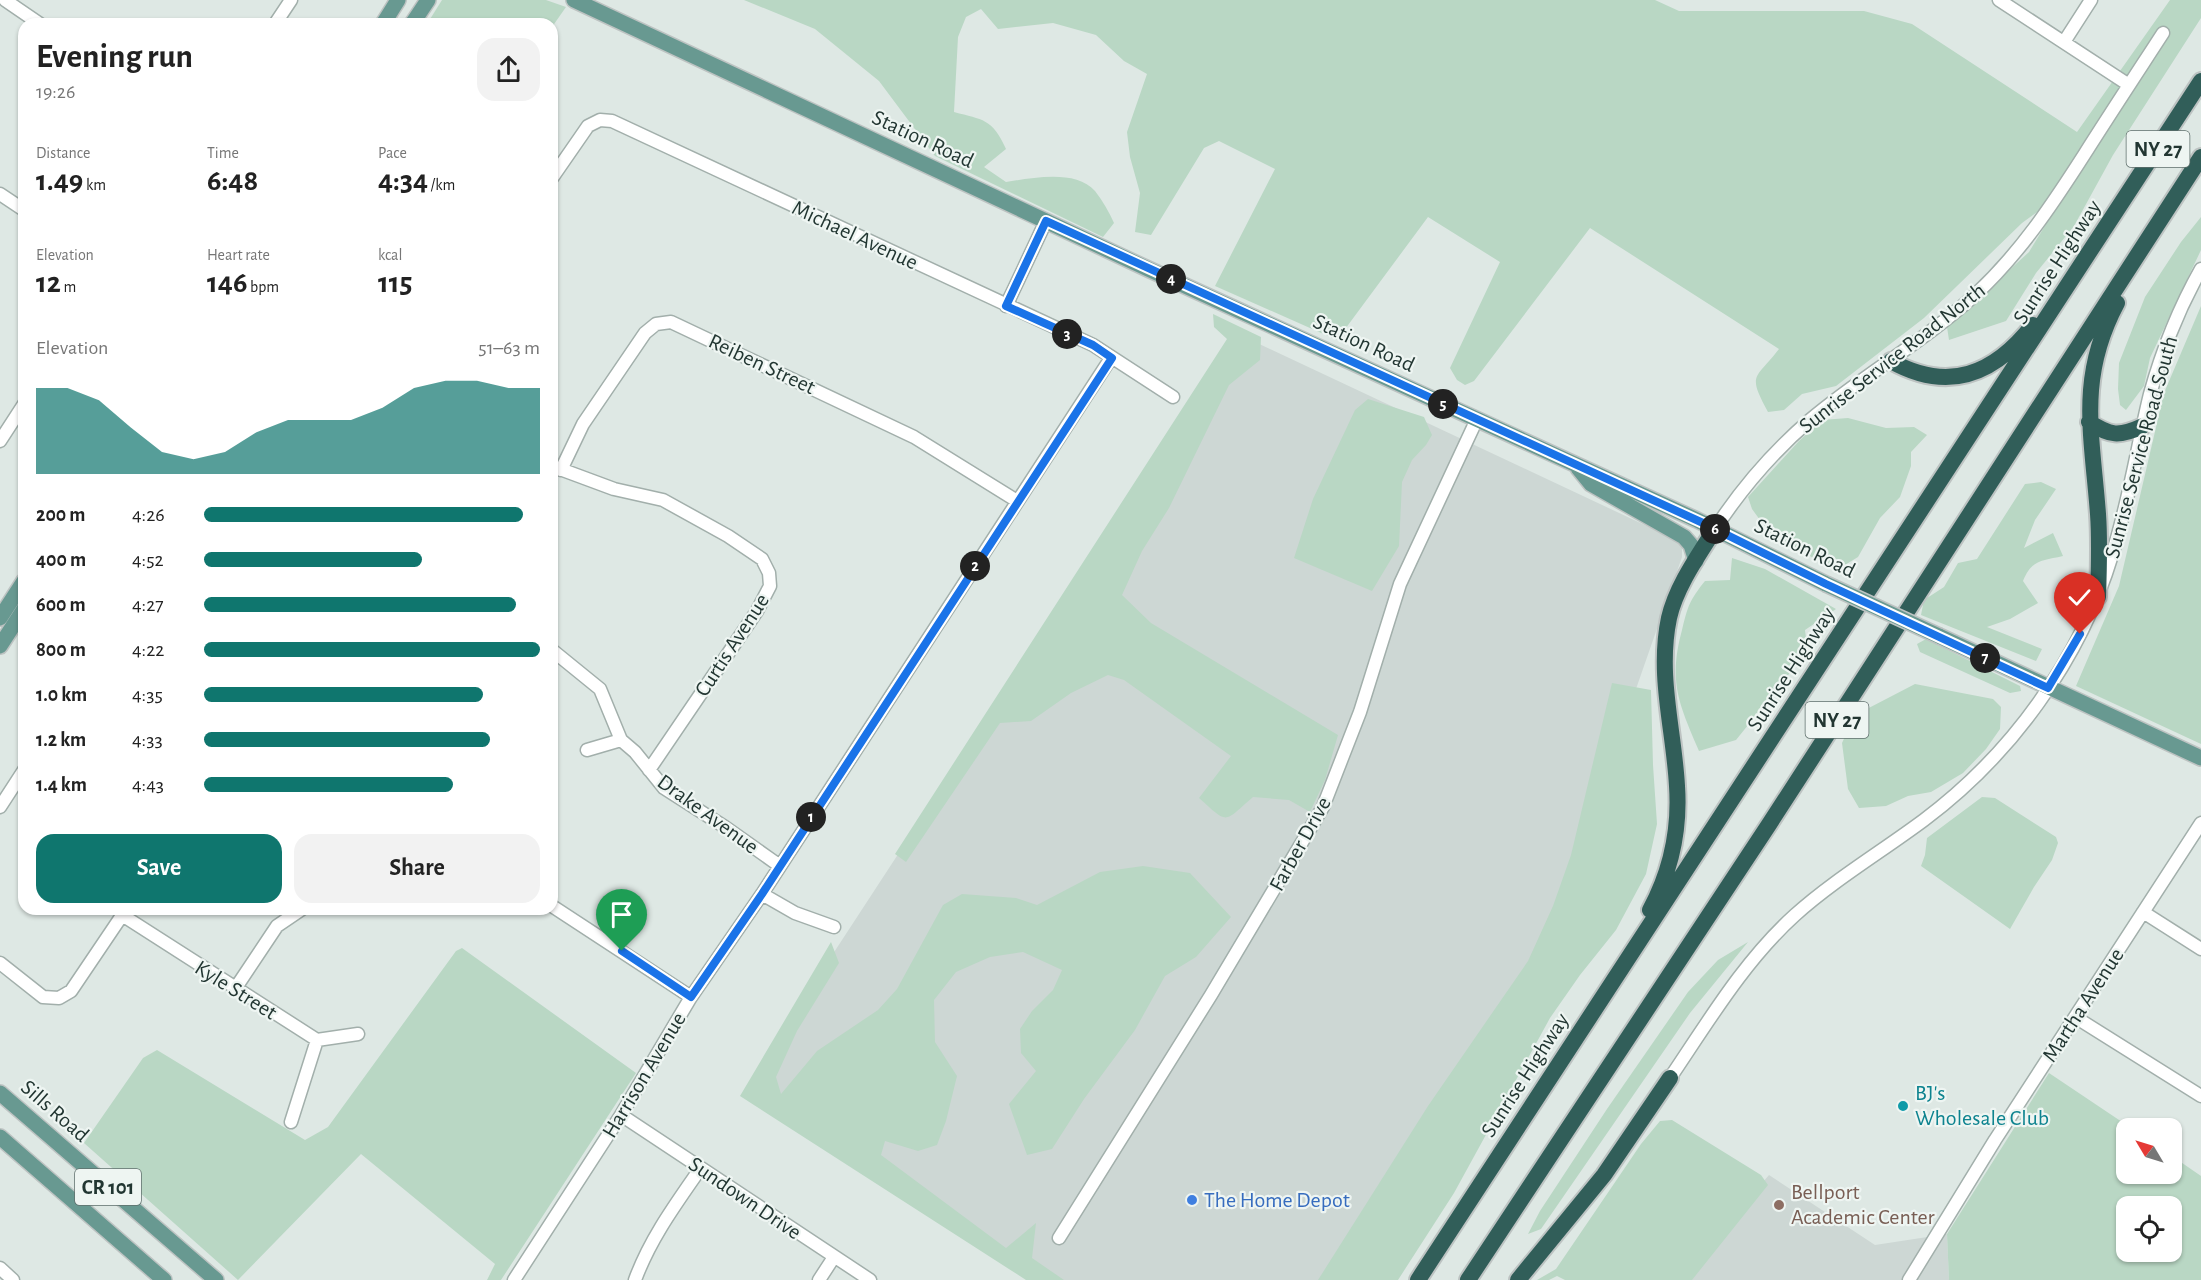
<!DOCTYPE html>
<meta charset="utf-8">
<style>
:root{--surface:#fff;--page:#f2f2f2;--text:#222;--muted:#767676;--accent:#0f766e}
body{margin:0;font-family:"Alegreya Sans",sans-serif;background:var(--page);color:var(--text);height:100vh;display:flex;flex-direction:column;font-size:22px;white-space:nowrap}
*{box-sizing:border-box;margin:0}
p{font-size:20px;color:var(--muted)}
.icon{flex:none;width:33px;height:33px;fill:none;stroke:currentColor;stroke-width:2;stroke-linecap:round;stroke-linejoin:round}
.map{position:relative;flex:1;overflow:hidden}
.details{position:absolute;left:18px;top:18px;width:540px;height:897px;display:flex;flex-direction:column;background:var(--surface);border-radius:18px;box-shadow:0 2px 4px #0004}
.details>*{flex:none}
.needle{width:39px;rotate:308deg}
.tools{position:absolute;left:2116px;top:1118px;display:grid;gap:12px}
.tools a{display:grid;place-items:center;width:66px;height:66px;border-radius:12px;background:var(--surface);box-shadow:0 2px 4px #0004;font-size:30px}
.pin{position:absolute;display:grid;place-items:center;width:51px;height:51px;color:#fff;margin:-62px -26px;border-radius:50% 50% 50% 0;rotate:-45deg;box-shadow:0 0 6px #0007}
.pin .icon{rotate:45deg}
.km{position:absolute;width:30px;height:30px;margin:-15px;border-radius:50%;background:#222;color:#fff;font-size:16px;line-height:30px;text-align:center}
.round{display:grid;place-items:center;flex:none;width:63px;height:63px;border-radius:18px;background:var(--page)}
.summary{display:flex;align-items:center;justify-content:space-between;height:102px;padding:0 18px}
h1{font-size:33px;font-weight:700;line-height:45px}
.metrics{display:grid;grid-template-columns:repeat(3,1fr);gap:9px;height:102px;padding:6px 18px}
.metrics div{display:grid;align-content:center}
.metrics b{font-size:30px;font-weight:700}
.metrics small{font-size:16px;font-weight:400}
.metrics p{font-size:16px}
.chart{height:168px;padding:12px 18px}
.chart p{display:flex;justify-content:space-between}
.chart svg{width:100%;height:108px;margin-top:6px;fill:var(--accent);opacity:.7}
.action{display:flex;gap:12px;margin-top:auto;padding:12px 18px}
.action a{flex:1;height:69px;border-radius:18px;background:var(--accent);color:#fff;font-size:24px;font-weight:700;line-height:69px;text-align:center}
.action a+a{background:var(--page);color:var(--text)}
ul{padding:0 18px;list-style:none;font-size:20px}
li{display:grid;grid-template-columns:96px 72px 1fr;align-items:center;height:45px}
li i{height:15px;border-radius:8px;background:var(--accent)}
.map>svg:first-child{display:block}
.built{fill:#cdd7d4}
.green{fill:#b9d7c4;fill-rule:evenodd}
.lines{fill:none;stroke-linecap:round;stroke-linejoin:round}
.minor-casing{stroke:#a2afab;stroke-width:15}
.major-casing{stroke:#bdc3c2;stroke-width:18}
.highway-casing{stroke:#bdc3c2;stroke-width:20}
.minor{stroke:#fff;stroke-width:12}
.major{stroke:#689991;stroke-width:15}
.highway{stroke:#315e59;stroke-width:16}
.major-bridge-casing{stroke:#bdc3c2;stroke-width:18;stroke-linecap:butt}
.major-bridge{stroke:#689991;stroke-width:15}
.route-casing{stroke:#fff;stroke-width:12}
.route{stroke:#1a73e8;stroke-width:8}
.culture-dot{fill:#0f9aa8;stroke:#eef5f2;stroke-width:2}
.shop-dot{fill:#3f7fe0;stroke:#eef5f2;stroke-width:2}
.education-dot{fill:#8d6e63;stroke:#eef5f2;stroke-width:2}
.labels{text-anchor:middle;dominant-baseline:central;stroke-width:4.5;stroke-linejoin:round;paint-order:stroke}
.shield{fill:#eef5f2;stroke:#5f6f6c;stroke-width:1.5}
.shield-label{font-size:21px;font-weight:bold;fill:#223632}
.street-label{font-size:22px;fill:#223632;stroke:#eef5f2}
.culture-label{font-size:22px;fill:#0d838f;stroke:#eef5f2;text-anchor:start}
.education-label{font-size:22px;fill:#785e54;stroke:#eef5f2;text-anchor:start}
.shop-label{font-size:22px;fill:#366cbe;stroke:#eef5f2;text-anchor:start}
</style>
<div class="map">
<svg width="2201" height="1280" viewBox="0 0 2201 1280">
<rect width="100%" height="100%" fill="#dee8e4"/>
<path class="built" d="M1238 334 1666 535 1682 546V557L1539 967 1329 1280H1052L744 1090Z
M1769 1175 1875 1245 1947 1234 1949 1280H1679Z"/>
<path class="green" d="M442 0H546L566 7 552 27V24H427Z
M744 0H1655L1679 11H1864L1912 24 2077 132 2170 0H2201V18L2113 155 2074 226 2036 273 2006 321 1949 340 1947 327 2029 252 2067 190 2022 223 1924 318 1836 386 1802 394 1784 410 1768 412C1747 373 1755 380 1779 349L1590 228 1474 381 1465 385 1457 380 1450 368 1500 262 1428 217 1337 340 1215 286 1275 169 1219 141 1204 148 1151 235 1135 232 1140 193 1130 157 1127 132 1147 74 1124 61 1096 35 1053 23 998 29 981 9 966 17 958 37 954 112C983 120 992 118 1006 149L984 167 1006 182C1032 178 1076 169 1095 191 1103 201 1109 212 1114 223L1103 237 935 156 879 81 815 29Z
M2201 217V250L2150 358 2144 386 2126 410 2120 405 2118 389 2119 363 2145 297 2181 242Z
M2201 306V744L2076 686 2119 586 2164 393Z
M1213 314 1261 337 1260 360 1229 385 1169 508 1142 551 1122 595 1151 623 1338 735 1325 780 1310 812 1289 800 1253 797C1223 823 1229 825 1199 798L1231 756 1124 680 1108 675 1071 693 1031 721 1000 723 906 862 895 854 1227 339 1214 327Z
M1368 399 1424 417 1432 435 1426 445 1412 460 1402 482 1399 546 1372 591 1294 558 1313 499 1355 410Z
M1848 418 1886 428 1914 427 1927 435 1911 452V466L1900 497 1880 518 1858 557 1835 571 1768 531 1752 509 1748 497 1799 441 1822 420Z
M2041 482 2056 489 2035 520 2024 548 2053 533 2063 556C2042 561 2032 559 2023 581L2038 603 2010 619 1987 627 2042 649 2036 661 1921 615 1924 600 1944 587 1958 563 1977 559 2025 484Z
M1732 558 1765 569 1836 609 1805 630 1806 638 1793 669 1736 740 1699 751C1679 704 1668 682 1682 630 1688 606 1689 601 1705 581L1730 580Z
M1926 639 2020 686 2021 691 2010 693 1920 652 1917 644Z
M1612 683 1651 690 1653 765 1657 824 1646 874 1616 930 1580 975 1550 1018 1454 1193 1398 1280H1318L1428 1106 1528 961 1553 906 1571 855Z
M1915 684 1993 699 2001 707 2000 729 1986 749 1963 773 1931 792 1908 796 1886 806 1859 808 1848 789 1842 743 1849 728 1863 711Z
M1982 797 1995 798 2056 837 2058 843 2052 860 2034 887 2010 929 1921 866 1925 855 1927 838Z
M1143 866 1190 873 1231 917 1196 957 1165 976 1135 1030 1084 1099 1052 1149 1027 1155 1009 1104 1036 1071 1021 1053 1020 1029 1032 1011 1053 990 1062 970 1023 952 990 957 956 972 934 1000 935 1042 957 1076 946 1121 937 1145 918 1151 885 1141 881 1155 1006 1248 1036 1223 1032 1258 1064 1280H1026L740 1096 831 942 839 963 797 1031 776 1077 781 1094 817 1051 878 1010 897 989 943 905 962 894 1016 898 1037 905 1100 872Z
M1748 942 1690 1013 1541 1229 1528 1234 1540 1211 1607 1109 1688 992 1718 960Z
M462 948 636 1073 501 1280H487L495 1264 361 1154 238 1280 84 1143 143 1058 157 1050 305 1140 328 1127 456 951Z
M2049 1073 2131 1128H2127V1173H2172V1156L2201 1176V1280H1949L1947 1234ZM2127 1206H2172V1251H2127Z
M1672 1120 1761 1175 1768 1185 1692 1280H1565L1557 1276 1549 1280H1537L1556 1269 1641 1144 1660 1121Z"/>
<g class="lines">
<defs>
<path id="minor" d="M5 0 40 24
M1999 0 2129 85
M275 24 291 0
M2064 42 2091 0
M552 178 588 126 600 120 612 121 1093 345 1173 397
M0 194 24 210
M1006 306 1046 221
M0 441 24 404
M552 466 614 489 663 500 728 536 762 559 769 573 770 586 757 611 649 770
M561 470 583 424 645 333 656 324 671 322 914 437 1017 501
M1715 529C1741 489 1774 451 1810 420 1863 375 1925 341 1976 294 2020 253 2052 205 2084 155 2110 114 2137 73 2163 33
M552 650 600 689 621 740 635 752 664 788 725 827 780 866
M587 750 621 740
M0 807 24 770
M762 894 795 913 834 927
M552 906 691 997
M2143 912 2201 949
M122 915 317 1040 358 1034
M0 963 43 997 59 998 71 991 125 911
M235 989 277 926 302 909
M2075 1017 2201 1096
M1670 1078C1708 1022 1744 961 1795 915 1834 880 1881 852 1924 820 1968 787 2007 747 2039 702 2071 657 2096 608 2112 555 2129 502 2137 447 2150 394 2162 351 2179 308 2201 269
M621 1115 870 1280
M291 1122 317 1040
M1059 1238 1211 995 1323 807 1360 712 1400 584 1477 419
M0 1268 13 1280
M514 1280 621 1115 691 997 762 894 1111 358
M635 1280C650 1239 675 1205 700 1169
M819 1280 834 1257
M1909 1280 1995 1140 2201 823"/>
<path id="major" d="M574 0 1148 269 1697 520 1826 584
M383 24 398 0
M412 24 428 0
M1578 468 1591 484 1684 537 1691 545 1696 561
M0 618 24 581
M1939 636 2201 758
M0 646 24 609
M0 1093 216 1280
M0 1137 164 1280"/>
<path id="highway" d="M1891 361C1948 393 1994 375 2033 325
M2089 422C2110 436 2119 437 2143 426
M2098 597C2099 569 2100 541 2098 514 2092 434 2077 378 2117 303
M1650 910C1671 871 1680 830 1677 786 1674 730 1657 675 1669 618 1676 587 1698 556 1715 529
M1418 1280 2201 81
M1468 1280 1770 823 2201 157
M1518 1280 1604 1175 1670 1078"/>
</defs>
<use href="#minor" class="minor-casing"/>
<use href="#major" class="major-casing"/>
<use href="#highway" class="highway-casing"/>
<use href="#minor" class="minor"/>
<use href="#major" class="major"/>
<use href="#highway" class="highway"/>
<defs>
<path id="major-bridge" d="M1826 584 1939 636"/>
</defs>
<use href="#major-bridge" class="major-bridge-casing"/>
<use href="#major-bridge" class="major-bridge"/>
</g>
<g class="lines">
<defs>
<path id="route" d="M622 951 691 997 762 894 1112 358 1093 345 1006 306 1046 221 1703 523 1826 584 2048 688 2080 634"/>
</defs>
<use href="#route" class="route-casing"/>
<use href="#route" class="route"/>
</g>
<circle class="culture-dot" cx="1903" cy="1106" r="6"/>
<circle class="shop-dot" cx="1192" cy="1200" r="6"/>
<circle class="education-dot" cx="1779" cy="1205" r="6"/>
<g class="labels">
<g class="shield">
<rect x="2126.5" y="131" width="63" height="36" rx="4.5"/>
<rect x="1805.5" y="702" width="63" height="36" rx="4.5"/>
<rect x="75" y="1169" width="66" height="36" rx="4.5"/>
</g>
<g class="shield-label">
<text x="2158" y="149">NY 27</text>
<text x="1837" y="720">NY 27</text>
<text x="108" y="1187">CR 101</text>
</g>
<g class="street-label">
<text transform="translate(923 139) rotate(25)">Station Road</text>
<text transform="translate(855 235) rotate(25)">Michael Avenue</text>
<text transform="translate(2057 262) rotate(-57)">Sunrise Highway</text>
<text transform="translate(1364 343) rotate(25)">Station Road</text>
<text transform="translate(1892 358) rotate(-38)">Sunrise Service Road North</text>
<text transform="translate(762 364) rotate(25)">Reiben Street</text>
<text transform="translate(2141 447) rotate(-75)">Sunrise Service Road South</text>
<text transform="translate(1805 548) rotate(26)">Station Road</text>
<text transform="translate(732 645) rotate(-57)">Curtis Avenue</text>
<text transform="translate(1791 669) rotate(-57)">Sunrise Highway</text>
<text transform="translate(708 814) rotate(36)">Drake Avenue</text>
<text transform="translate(1300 844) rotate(-61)">Farber Drive</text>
<text transform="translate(236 990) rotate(32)">Kyle Street</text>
<text transform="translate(2083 1005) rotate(-57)">Martha Avenue</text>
<text transform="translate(644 1075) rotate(-59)">Harrison Avenue</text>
<text transform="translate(1525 1075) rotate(-57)">Sunrise Highway</text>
<text transform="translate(55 1111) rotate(41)">Sills Road</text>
<text transform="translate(745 1198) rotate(34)">Sundown Drive</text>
</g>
<g class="culture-label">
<text x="1915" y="1093">BJ's<tspan x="1915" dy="25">Wholesale Club</tspan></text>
</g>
<g class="education-label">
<text x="1791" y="1192">Bellport<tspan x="1791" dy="25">Academic Center</tspan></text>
</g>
<g class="shop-label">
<text x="1204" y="1200">The Home Depot</text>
</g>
</g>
</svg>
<div class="tools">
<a><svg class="needle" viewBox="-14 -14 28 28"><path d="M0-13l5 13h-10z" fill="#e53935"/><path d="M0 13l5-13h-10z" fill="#767676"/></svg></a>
<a><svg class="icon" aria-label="locate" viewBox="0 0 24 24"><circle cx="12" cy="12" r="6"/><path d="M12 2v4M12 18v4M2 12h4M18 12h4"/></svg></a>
</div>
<div class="pin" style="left:622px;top:951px;background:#1e9e55"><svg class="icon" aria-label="arrive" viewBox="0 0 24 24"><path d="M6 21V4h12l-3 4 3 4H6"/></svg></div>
<div class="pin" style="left:2080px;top:634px;background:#d93025"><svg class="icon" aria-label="check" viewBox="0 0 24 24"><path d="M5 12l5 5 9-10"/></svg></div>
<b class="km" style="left:811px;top:817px">1</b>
<b class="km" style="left:975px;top:566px">2</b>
<b class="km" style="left:1067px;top:334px">3</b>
<b class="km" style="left:1171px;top:279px">4</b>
<b class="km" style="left:1443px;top:404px">5</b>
<b class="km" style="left:1715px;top:529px">6</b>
<b class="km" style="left:1985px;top:658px">7</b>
<section class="details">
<div class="summary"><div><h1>Evening run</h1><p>19:26</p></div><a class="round"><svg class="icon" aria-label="share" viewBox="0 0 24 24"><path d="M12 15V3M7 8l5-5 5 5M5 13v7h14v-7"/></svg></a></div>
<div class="metrics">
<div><p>Distance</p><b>1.49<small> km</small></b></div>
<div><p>Time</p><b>6:48</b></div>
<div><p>Pace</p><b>4:34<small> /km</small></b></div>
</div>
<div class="metrics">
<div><p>Elevation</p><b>12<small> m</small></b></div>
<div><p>Heart rate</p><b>146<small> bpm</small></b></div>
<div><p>kcal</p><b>115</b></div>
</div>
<div class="chart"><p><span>Elevation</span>51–63 m</p>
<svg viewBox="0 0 160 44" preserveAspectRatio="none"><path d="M0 44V9L10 9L20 14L30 25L40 35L50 38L60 35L70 27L80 22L90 22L100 22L110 17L120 9L130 6L140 6L150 9L160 9V44z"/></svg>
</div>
<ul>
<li><b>200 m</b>4:26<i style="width:95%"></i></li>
<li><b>400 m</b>4:52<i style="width:65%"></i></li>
<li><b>600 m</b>4:27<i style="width:93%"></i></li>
<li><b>800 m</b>4:22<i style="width:100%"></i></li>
<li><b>1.0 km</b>4:35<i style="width:83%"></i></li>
<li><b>1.2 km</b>4:33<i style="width:85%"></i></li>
<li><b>1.4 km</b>4:43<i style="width:74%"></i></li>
</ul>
<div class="action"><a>Save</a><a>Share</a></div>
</section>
</div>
